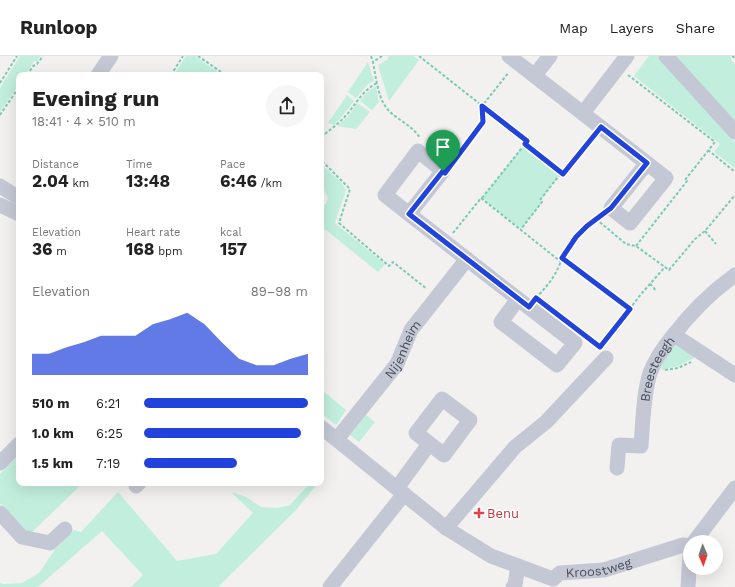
<!DOCTYPE html>
<meta charset="utf-8">
<style>
:root{--surface:#fff;--page:#f6f6f6;--text:#222;--muted:#767676;--line:#e0e0e0;--accent:#2143dc}
body{margin:0;font-family:"Work Sans",sans-serif;background:var(--page);color:var(--text);height:100vh;display:flex;flex-direction:column;font-size:15px;white-space:nowrap}
*{box-sizing:border-box;margin:0}
p{font-size:13px;color:var(--muted)}
.icon{flex:none;width:22px;height:22px;fill:none;stroke:currentColor;stroke-width:2;stroke-linecap:round;stroke-linejoin:round}
.map{position:relative;flex:1;overflow:hidden}
.panel{position:absolute;left:16px;top:16px;width:308px;height:414px;display:flex;flex-direction:column;background:var(--surface);border-radius:8px;box-shadow:0 4px 16px #0002}
.panel>*{flex:none}
.needle{width:26px;rotate:178deg}
.fabs{position:absolute;left:683px;top:479px;display:grid;gap:8px}
.fabs a{display:grid;place-items:center;width:40px;height:40px;border-radius:50%;background:var(--surface);box-shadow:0 4px 16px #0002;font-size:20px}
.pin{position:absolute;display:grid;place-items:center;width:34px;height:34px;color:#fff;margin:-41px -17px;border-radius:50% 50% 50% 0;rotate:-45deg;box-shadow:0 0 4px #0007}
.pin .icon{rotate:45deg}
.round{display:grid;place-items:center;flex:none;width:42px;height:42px;border-radius:21px;background:var(--page)}
.headline{display:flex;align-items:center;justify-content:space-between;height:68px;padding:0 16px}
h1{font-size:22px;font-weight:700;line-height:30px}
.stats{display:grid;grid-template-columns:repeat(3,1fr);gap:6px;height:68px;padding:4px 16px}
.stats div{display:grid;align-content:center}
.stats b{font-size:17px;font-weight:700}
.stats small{font-size:11px;font-weight:400}
.stats p{font-size:11px}
.chart{height:112px;padding:8px 16px}
.chart p{display:flex;justify-content:space-between}
.chart svg{width:100%;height:72px;margin-top:4px;fill:var(--accent);opacity:.7}
ul{padding:0 16px;list-style:none;font-size:13px}
li{display:grid;grid-template-columns:64px 48px 1fr;align-items:center;height:30px}
li i{height:10px;border-radius:5px;background:var(--accent)}
header{display:flex;align-items:center;gap:24px;box-sizing:border-box;height:56px;padding:0 20px;background:var(--surface);border-bottom:1px solid var(--line)}
header strong{font-size:19px}
nav{display:flex;gap:22px;margin-inline-start:auto;font-size:14px}
.map>svg:first-child{display:block}
.green{fill:#c1eedd}
.lines{fill:none;stroke-linecap:round;stroke-linejoin:round}
.path{stroke:#7acab7;stroke-width:2;stroke-dasharray:3 2;stroke-linecap:butt}
.minor{stroke:#c4c8d4;stroke-width:15}
.route-casing{stroke:#fff;stroke-width:8}
.route{stroke:#2143dc;stroke-width:5}
.health-dot{fill:#e0444e;stroke:#fff;stroke-width:1.5}
.labels{text-anchor:middle;dominant-baseline:central;stroke-width:3;stroke-linejoin:round;paint-order:stroke}
.street-label{font-size:13px;fill:#494e5d;stroke:#fff}
.health-label{font-size:13px;fill:#be3a42;stroke:#fff;text-anchor:start}
</style>
<header>
<strong>Runloop</strong>
<nav><a>Map</a><a>Layers</a><a>Share</a></nav>
</header>
<div class="map">
<svg width="735" height="531" viewBox="0 0 735 531">
<rect width="100%" height="100%" fill="#f2f1f0"/>
<path class="green" d="M20 0H40L37 6 34 5 25 19H19V28L0 56V32Z
M186 0H195L222 19H174Z
M389 0H413L419 4 389 45 378 9 387 4Z
M649 0H658L735 86V112L714 96 720 88 634 20Z
M675 0H729L732 2 731 4 735 8V68Z
M368 6 374 25 368 28 356 42 348 36Z
M376 30 379 46 372 54 360 45 365 38Z
M347 39 354 45 345 57 334 69 328 67Z
M357 47 370 56 356 73 337 70 348 61Z
M525 88 562 116 540 144 542 146 521 173 482 142Z
M321 108 341 126 346 134 335 167 385 208 378 216 321 170V150L326 148 328 142 321 127Z
M675 289 696 301 678 310 662 314 661 311 673 290Z
M321 333 346 354 336 369 321 357Z
M366 359 375 366 359 386 350 379Z
M19 399V427H83L30 478 0 447V418Z
M310 427H318L296 454 218 531H131L143 519 102 475 38 531H0V527L3 528 22 527 39 517 56 492 74 474 81 476 118 436 177 505 216 498 253 457 231 436 246 441 261 451 278 452 290 449Z"/>
<g class="lines">
<path class="path" d="M198 0 224 18V19
M371 0 373 6
M382 0 373 6C375 17 378 39 384 48 391 62 411 67 420 82
M419 0 527 85 525 88 562 116 540 144 542 146 521 173
M732 0 735 2
M27 19 33 10 37 8 43 0
M171 19 183 0
M628 19 715 86 685 124 687 125 636 190
M0 27 17 0
M0 59 19 31
M321 81C331 73 341 66 349 56 358 44 364 34 377 27
M708 94 735 116
M321 95 323 106 350 133 339 167 389 210 393 206 427 233
M453 107 483 66 482 50 509 16
M562 116 563 118 593 81
M482 142 525 88
M596 163 626 188 636 190 669 214 695 183 705 175 735 139
M705 175 716 188
M453 177 481 142 561 206
M562 202 630 253
M650 228 654 232 655 234
M536 242C544 233 552 225 557 214 559 211 560 207 562 203 571 185 585 170 602 159
M586 281 600 291 642 237 665 211
M665 314 678 312 691 306"/>
<g class="minor">
<path d="M509 0 666 122 630 167 611 152 647 107"/>
<path d="M666 0 735 76"/>
<path d="M98 19 111 0"/>
<path d="M535 19 550 0"/>
<path d="M583 57 627 0"/>
<path d="M0 130 19 142"/>
<path d="M0 149 19 158"/>
<path d="M409 158 385 139 418 95 443 115 409 158 518 243"/>
<path d="M518 243 575 287 557 309 501 266Z"/>
<path d="M674 279 735 319"/>
<path d="M442 343 470 364 444 399 416 377Z"/>
<path id="s1" d="M321 371 446 472 491 500 553 523 560 517 604 514 683 489 690 490"/>
<path id="s2" d="M337 383 397 308 411 274 467 203"/>
<path d="M0 407 19 388"/>
<path id="s3" d="M617 412 619 389 641 390C643 366 643 340 650 317 655 304 663 292 672 281 691 256 710 237 735 219"/>
<path d="M136 430 139 427"/>
<path d="M397 432 429 388"/>
<path d="M0 457 22 481 50 487 65 473"/>
<path d="M446 472 515 391 546 366 606 302"/>
<path d="M694 486 735 432"/>
<path d="M330 531 404 438"/>
<path d="M513 531 515 529 518 510"/>
<path d="M688 531 690 499"/>
</g>
</g>
<g class="lines">
<defs>
<path id="route" d="M482 50 527 85 525 88 563 118 601 71 647 107 611 152 587 170 576 181 562 202 630 253 600 291 536 242 529 251 409 158 443 115 445 117 483 66Z"/>
</defs>
<use href="#route" class="route-casing"/>
<use href="#route" class="route"/>
</g>
<path class="health-dot" d="M477 451h4v4h4v4h-4v4h-4v-4h-4v-4h4z"/>
<g class="labels">
<g class="street-label">
<text stroke="none"><textPath href="#s2" startOffset="112">Nijenheim</textPath></text>
<text stroke="none"><textPath href="#s3" startOffset="125">Breesteegh</textPath></text>
<text stroke="none"><textPath href="#s1" startOffset="328">Kroostweg</textPath></text>
</g>
<g class="health-label">
<text x="487" y="457">Benu</text>
</g>
</g>
</svg>
<div class="fabs">
<a><svg class="needle" viewBox="-14 -14 28 28"><path d="M0-13l5 13h-10z" fill="#e53935"/><path d="M0 13l5-13h-10z" fill="#767676"/></svg></a>
</div>
<div class="pin" style="left:443px;top:115px;background:#1e9e55"><svg class="icon" aria-label="arrive" viewBox="0 0 24 24"><path d="M6 21V4h12l-3 4 3 4H6"/></svg></div>
<section class="panel">
<div class="headline"><div><h1>Evening run</h1><p>18:41 · 4 × 510 m</p></div><a class="round"><svg class="icon" aria-label="share" viewBox="0 0 24 24"><path d="M12 15V3M7 8l5-5 5 5M5 13v7h14v-7"/></svg></a></div>
<div class="stats">
<div><p>Distance</p><b>2.04<small> km</small></b></div>
<div><p>Time</p><b>13:48</b></div>
<div><p>Pace</p><b>6:46<small> /km</small></b></div>
</div>
<div class="stats">
<div><p>Elevation</p><b>36<small> m</small></b></div>
<div><p>Heart rate</p><b>168<small> bpm</small></b></div>
<div><p>kcal</p><b>157</b></div>
</div>
<div class="chart"><p><span>Elevation</span>89–98 m</p>
<svg viewBox="0 0 160 44" preserveAspectRatio="none"><path d="M0 44V31L10 31L20 27L30 24L40 20L50 20L60 20L70 13L80 10L90 6L100 13L110 24L120 34L130 38L140 38L150 34L160 31V44z"/></svg>
</div>
<ul>
<li><b>510 m</b>6:21<i style="width:100%"></i></li>
<li><b>1.0 km</b>6:25<i style="width:96%"></i></li>
<li><b>1.5 km</b>7:19<i style="width:57%"></i></li>
</ul>
</section>
</div>
